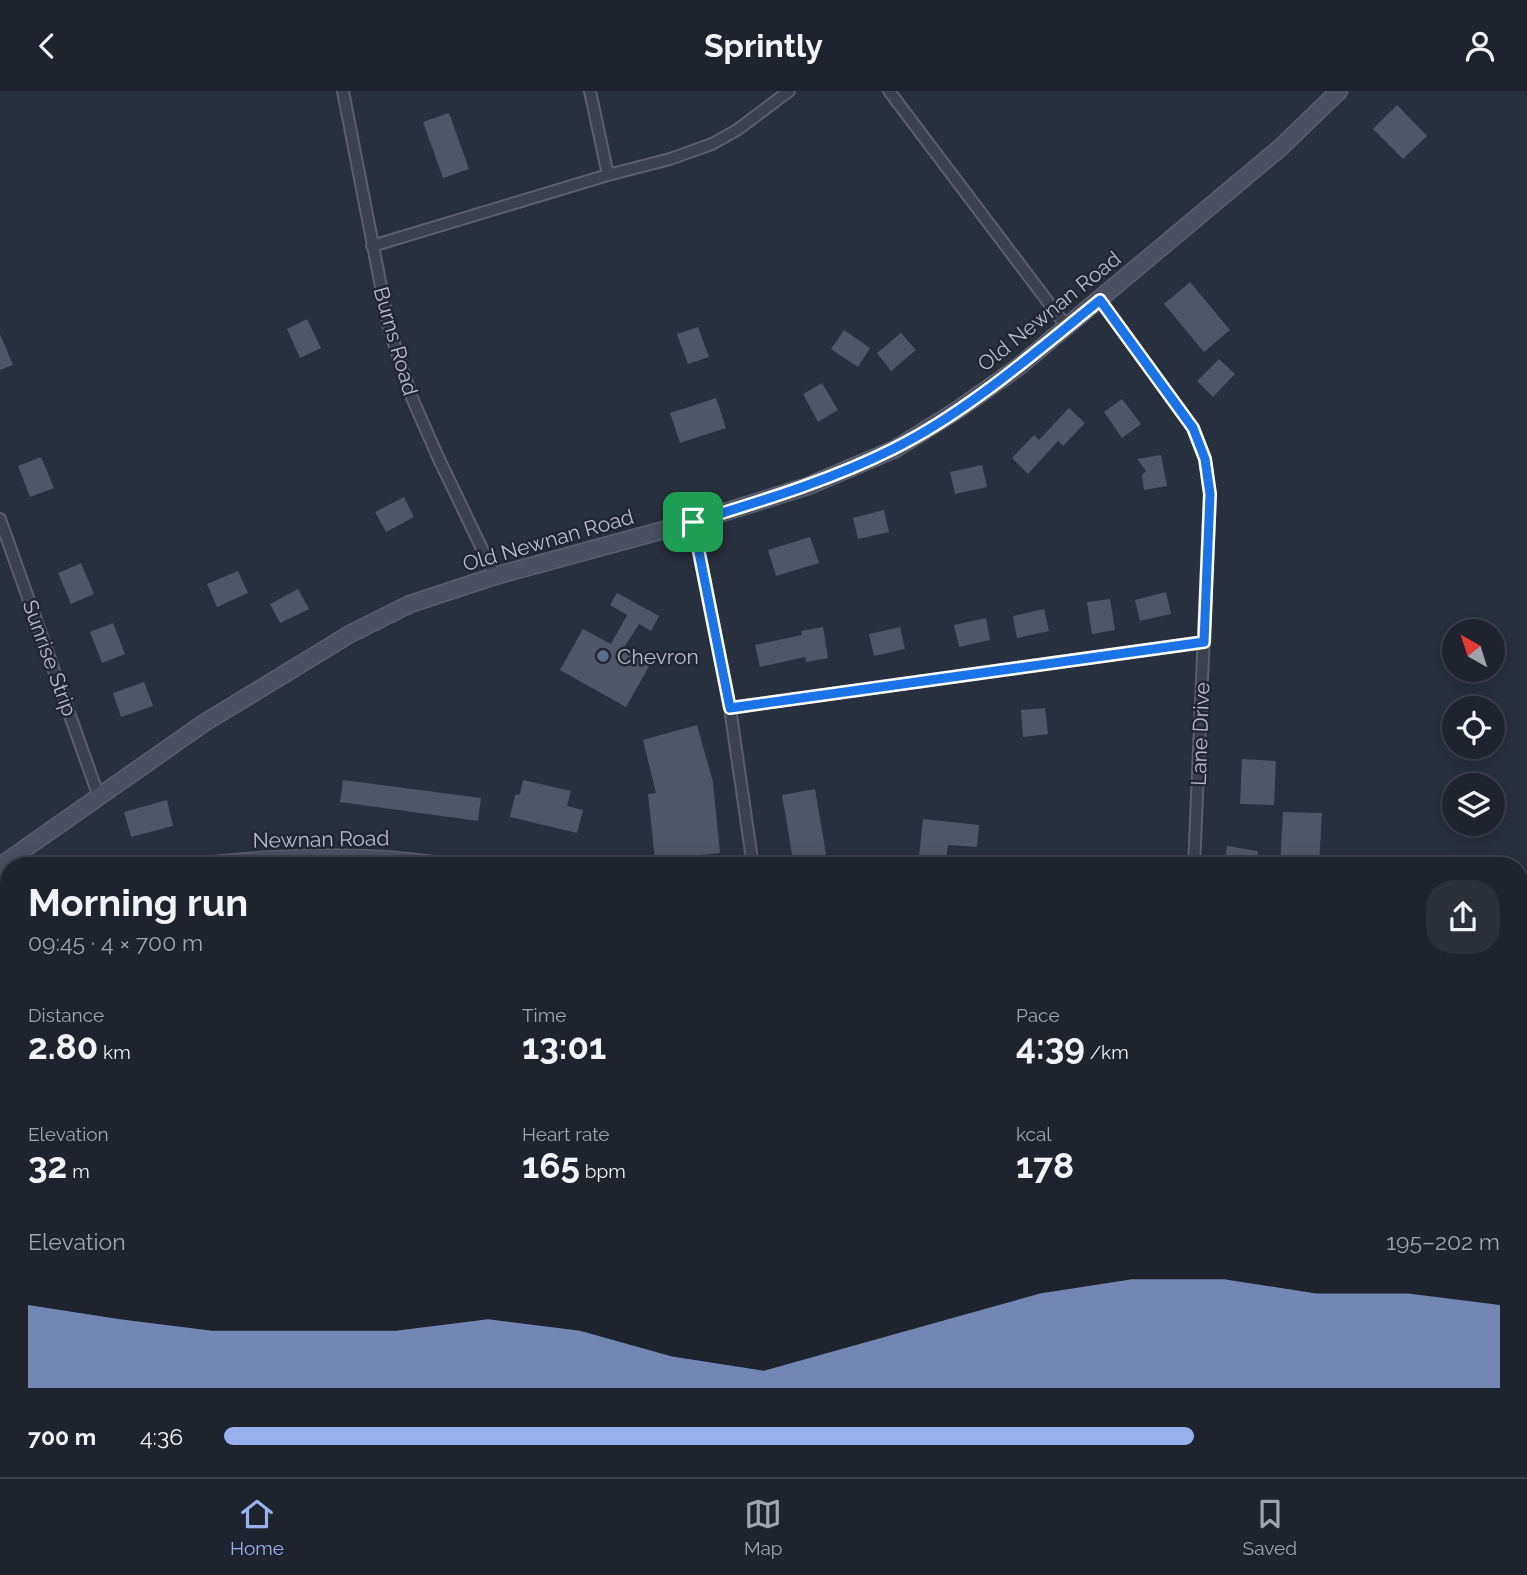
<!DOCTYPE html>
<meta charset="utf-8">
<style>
:root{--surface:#1e232e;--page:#2b2f3a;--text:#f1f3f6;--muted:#a1a4aa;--line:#3c404a;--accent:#98b1ed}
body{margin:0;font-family:Raleway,sans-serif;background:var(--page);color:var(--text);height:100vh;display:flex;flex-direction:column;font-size:26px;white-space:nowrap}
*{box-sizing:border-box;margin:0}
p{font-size:23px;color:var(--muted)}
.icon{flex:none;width:38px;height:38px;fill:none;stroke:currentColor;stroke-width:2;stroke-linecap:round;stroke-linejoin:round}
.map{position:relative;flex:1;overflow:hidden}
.side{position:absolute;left:0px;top:766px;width:1528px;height:620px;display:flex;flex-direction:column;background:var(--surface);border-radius:28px 28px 0 0;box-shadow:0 4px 18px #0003,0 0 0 2px var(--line)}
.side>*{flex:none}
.needle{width:46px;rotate:321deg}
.fabs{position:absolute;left:1442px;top:528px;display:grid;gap:14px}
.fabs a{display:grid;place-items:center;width:63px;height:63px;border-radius:50%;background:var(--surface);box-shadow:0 4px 18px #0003,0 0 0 2px var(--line);font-size:35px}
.pin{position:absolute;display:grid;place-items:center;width:60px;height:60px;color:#fff;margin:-30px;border-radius:14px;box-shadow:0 4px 10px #0006}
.round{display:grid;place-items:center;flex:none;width:74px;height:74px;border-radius:28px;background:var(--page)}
.head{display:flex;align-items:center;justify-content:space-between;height:119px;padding:0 28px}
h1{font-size:38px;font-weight:700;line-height:52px}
.stats{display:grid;grid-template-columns:repeat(3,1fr);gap:10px;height:119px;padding:7px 28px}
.stats div{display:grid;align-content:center}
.stats b{font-size:35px;font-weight:700}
.stats small{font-size:19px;font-weight:400}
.stats p{font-size:19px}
.chart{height:196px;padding:14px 28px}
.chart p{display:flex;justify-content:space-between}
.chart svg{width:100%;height:126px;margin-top:7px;fill:var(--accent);opacity:.7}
ul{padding:0 28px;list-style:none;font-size:23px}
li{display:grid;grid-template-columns:112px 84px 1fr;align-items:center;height:52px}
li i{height:18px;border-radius:9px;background:var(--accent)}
header{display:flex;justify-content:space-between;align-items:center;height:91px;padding:0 28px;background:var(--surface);font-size:32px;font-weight:700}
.tabs{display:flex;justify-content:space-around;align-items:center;height:98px;border-top:2px solid var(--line);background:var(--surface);font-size:19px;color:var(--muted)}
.tabs a{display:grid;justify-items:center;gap:4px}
.tabs .on{color:var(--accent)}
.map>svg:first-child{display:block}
.building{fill:#4f5766}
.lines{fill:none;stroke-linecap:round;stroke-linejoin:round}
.street-casing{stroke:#5a5f6b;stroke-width:14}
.secondary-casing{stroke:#5a5f6b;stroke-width:19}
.street{stroke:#3c414e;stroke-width:10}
.secondary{stroke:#4a5060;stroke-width:16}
.route-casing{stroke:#fff;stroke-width:14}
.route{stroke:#1a73e8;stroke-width:9}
.service-dot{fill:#5c6f8a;stroke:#212633;stroke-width:2.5}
.labels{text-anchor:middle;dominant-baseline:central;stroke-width:5;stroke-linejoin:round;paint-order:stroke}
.street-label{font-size:21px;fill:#b8bdc8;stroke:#212633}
.poi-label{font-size:21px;fill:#b8bdc8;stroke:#212633;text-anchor:start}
</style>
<header><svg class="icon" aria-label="back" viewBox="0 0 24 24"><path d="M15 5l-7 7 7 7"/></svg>Sprintly<svg class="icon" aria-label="person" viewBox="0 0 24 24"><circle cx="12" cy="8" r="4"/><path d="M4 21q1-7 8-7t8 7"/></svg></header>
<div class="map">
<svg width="1527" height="1386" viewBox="0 0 1527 1386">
<rect width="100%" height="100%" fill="#282f3d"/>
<path class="building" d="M1397 14 1427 45 1403 68 1373 38Z
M449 22 469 78 443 87 423 31Z
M1190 191 1230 239 1204 261 1164 213Z
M307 228 321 257 300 267 287 238Z
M698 236 709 266 688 273 677 243Z
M844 239 870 257 858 276 831 258Z
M901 242 916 259 891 280 877 262Z
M0 243 13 274 0 279Z
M1219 268 1235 283 1213 306 1197 290Z
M822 292 838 319 818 331 803 303Z
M716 307 726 337 680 352 670 322Z
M1122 308 1141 333 1122 347 1104 321Z
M1069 317 1085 332 1063 355 1058 350 1028 383 1012 367 1034 344 1039 349Z
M1161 364 1167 395 1144 399 1142 384 1146 380 1137 368Z
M41 366 54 397 30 406 18 375Z
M982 374 987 396 955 403 950 381Z
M404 406 414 426 386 441 375 421Z
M884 419 889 441 858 448 853 427Z
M810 446 819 472 776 485 768 459Z
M81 472 94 503 71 513 58 482Z
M238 480 248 502 217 516 207 493Z
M298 498 309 518 280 532 270 513Z
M1166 501 1171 523 1140 530 1135 509Z
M617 502 659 525 651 540 639 533 624 557 651 572 626 616 560 579 583 538 611 553 627 524 610 514Z
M1110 508 1115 539 1092 543 1087 511Z
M1044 518 1049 540 1017 547 1013 525Z
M986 527 990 549 959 556 954 534Z
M113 532 125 563 102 572 90 541Z
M823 536 828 567 806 571 805 566 760 576 755 554 802 544 801 540Z
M900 536 905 558 874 565 869 543Z
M144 591 153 615 121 626 113 602Z
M1045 617 1048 643 1023 646 1021 619Z
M697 634 713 691 720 762 655 769 648 703 656 702 643 649Z
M1242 668 1276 670 1274 714 1240 713Z
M343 689 481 707 478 730 340 711Z
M523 689 571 700 567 715 583 719 577 742 510 726 515 704 520 703Z
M815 698 828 775H794L782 704Z
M167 709 173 735 131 746 124 721Z
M1283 721 1322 722 1319 775H1280Z
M923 728 979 734 977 756 948 754 945 775H918Z
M1227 755 1258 760 1256 775H1224Z"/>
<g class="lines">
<defs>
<path id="street" d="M343 0 389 237 412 307 438 366 495 485
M590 0 608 84
M889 0 1067 236
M372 155 608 84 670 68 712 53 737 39 789 0
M1100 209 1193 337 1205 367 1210 403 1194 775
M0 428 99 706
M693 431 730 617 753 775
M730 617 1204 551
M0 1220 9 1214
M790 1377 795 1386
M976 1377 981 1386
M399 1386 412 1377
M525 1386 534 1377"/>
<path id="secondary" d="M0 775 204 632 350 543 410 513 495 485 693 431 808 395 895 358 956 320 1017 277 1280 57 1339 0
M198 775C281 766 361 762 444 775
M0 816 9 813
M1519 968 1527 969
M0 1289 9 1304
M51 1377 56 1386"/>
</defs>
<use href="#street" class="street-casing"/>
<use href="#secondary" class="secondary-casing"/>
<use href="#street" class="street"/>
<use href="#secondary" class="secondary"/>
</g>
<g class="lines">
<defs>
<path id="route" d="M1100 209 1193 337 1205 368 1210 403 1204 551 730 617 693 431C761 410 829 390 893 358 966 322 1037 260 1100 209Z"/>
</defs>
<use href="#route" class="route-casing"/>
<use href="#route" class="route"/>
</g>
<circle class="service-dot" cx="603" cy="565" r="7"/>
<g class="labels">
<g class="street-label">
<text transform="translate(1049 220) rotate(-39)">Old Newnan Road</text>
<text transform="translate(396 250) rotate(74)">Burns Road</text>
<text transform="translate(548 449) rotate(-16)">Old Newnan Road</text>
<text transform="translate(50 567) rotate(70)">Sunrise Strip</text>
<text transform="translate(1200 643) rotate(-88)">Lane Drive</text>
<text transform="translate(321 748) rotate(-1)">Newnan Road</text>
</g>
<g class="poi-label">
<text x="617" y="565">Chevron</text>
</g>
</g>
</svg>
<div class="fabs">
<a><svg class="needle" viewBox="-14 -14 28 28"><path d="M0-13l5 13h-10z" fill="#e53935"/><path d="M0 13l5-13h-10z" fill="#a1a4aa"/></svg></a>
<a><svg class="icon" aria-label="locate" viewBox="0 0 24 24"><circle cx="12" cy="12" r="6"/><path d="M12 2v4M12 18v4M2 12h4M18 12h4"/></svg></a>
<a><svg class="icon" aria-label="layers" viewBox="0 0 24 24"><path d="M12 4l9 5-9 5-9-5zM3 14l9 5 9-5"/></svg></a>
</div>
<div class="pin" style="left:693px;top:431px;background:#1e9e55"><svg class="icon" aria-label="arrive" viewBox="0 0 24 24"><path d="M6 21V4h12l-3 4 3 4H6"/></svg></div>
<section class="side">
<div class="head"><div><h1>Morning run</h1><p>09:45 · 4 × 700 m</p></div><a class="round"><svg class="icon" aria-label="share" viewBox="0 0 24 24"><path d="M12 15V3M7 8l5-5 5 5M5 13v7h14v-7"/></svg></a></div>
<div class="stats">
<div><p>Distance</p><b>2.80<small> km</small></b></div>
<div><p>Time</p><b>13:01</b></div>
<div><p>Pace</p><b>4:39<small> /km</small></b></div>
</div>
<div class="stats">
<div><p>Elevation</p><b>32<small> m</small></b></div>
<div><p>Heart rate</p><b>165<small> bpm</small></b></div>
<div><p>kcal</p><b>178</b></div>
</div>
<div class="chart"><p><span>Elevation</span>195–202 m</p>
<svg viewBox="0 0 160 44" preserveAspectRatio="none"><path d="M0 44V15L10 20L20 24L30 24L40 24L50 20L60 24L70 33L80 38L90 29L100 20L110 11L120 6L130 6L140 11L150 11L160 15V44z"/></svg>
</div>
<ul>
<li><b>700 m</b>4:36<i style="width:76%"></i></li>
</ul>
</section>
</div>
<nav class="tabs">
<a class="on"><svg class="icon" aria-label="home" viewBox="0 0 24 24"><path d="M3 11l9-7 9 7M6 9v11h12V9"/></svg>Home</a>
<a><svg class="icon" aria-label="map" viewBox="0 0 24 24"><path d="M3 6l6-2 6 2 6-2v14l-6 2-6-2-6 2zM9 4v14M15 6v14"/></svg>Map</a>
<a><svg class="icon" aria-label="saved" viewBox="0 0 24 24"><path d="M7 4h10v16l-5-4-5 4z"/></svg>Saved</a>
</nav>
